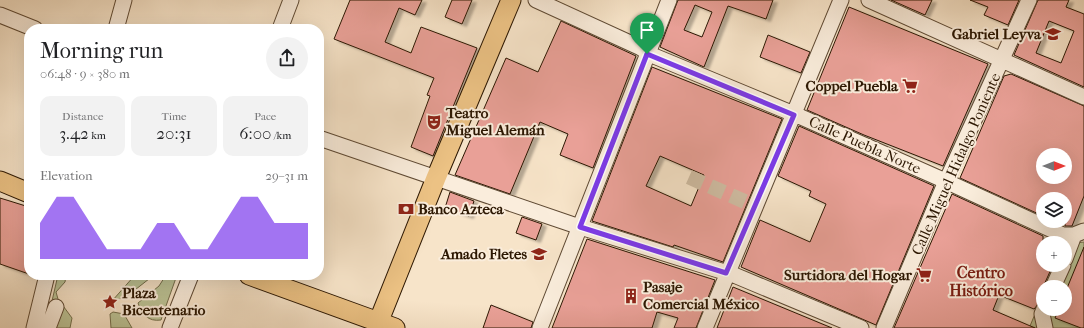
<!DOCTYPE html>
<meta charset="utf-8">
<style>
:root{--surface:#fff;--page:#f2f2f2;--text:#202124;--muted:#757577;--accent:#7c3aed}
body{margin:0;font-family:"IM FELL French Canon",serif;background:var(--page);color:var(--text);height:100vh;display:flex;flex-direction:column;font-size:15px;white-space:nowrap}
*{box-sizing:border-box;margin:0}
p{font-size:13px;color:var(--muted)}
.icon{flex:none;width:22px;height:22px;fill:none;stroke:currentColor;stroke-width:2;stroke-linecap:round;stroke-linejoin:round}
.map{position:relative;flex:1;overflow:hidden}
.sheet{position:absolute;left:24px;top:24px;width:300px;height:256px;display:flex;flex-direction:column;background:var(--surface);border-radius:16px;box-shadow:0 4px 16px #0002}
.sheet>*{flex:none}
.needle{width:26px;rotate:90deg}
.buttons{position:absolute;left:1036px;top:148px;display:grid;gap:8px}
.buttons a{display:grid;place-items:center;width:36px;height:36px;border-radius:50%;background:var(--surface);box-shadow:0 4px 16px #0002;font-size:20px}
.pin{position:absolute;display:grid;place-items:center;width:34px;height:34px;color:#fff;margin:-41px -17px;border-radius:50% 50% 50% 0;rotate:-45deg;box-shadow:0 0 4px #0007}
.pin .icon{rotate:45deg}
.round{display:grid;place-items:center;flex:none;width:42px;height:42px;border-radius:21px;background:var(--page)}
.headline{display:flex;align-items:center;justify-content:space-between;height:68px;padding:0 16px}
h1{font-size:22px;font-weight:600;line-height:30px}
.metrics{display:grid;grid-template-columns:repeat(3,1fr);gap:6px;height:68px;padding:4px 16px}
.metrics div{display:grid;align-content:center;border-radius:10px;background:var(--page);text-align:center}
.metrics b{font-size:17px;font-weight:600}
.metrics small{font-size:11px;font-weight:400}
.metrics p{font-size:11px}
.chart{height:112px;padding:8px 16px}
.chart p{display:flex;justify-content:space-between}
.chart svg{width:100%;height:72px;margin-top:4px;fill:var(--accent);opacity:.7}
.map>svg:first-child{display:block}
.green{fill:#bcc497;stroke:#746e4c}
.building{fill:#e9a097;stroke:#2c1702;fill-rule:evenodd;filter:url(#shadow)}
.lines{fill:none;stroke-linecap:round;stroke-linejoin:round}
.minor-tunnel{stroke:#cebba1;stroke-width:15;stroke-dasharray:15 8;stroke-linecap:butt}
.minor-casing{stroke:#5f4a34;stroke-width:17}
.major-casing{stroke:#2c1702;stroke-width:21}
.minor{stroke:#faeddc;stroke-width:15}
.major{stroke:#ecc284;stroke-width:19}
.route-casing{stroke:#fff;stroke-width:8}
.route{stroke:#7c3aed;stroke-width:5}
.labels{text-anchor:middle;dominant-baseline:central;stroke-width:4;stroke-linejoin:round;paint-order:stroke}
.poi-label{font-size:15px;font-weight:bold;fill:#2c1702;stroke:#faeddc;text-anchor:end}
.street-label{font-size:15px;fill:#2c1702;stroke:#faeddc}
.neighbourhood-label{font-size:16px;font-weight:bold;fill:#7a1f14;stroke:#faeddc}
</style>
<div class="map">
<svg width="1084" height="328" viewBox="0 0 1084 328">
<defs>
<filter id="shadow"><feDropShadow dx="4.5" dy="2.5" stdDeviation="1" flood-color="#0004"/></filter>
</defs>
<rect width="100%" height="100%" fill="#f7e4c9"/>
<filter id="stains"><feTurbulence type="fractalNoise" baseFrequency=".005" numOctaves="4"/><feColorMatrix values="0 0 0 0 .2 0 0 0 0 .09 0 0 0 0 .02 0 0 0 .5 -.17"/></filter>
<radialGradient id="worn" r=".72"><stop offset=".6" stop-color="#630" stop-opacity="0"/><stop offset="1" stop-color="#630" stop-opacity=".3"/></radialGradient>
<path class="green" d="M1084 242V328H1035L1030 326 1043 295V309H1065V287H1046L1076 243Z
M58 275H66L65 282 56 292 58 299 72 318 70 328H54L62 307 52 301Z
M135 275H154L126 297 112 301Z
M166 275H177L161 320C148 322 142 314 138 303L159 286Z
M113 312 124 314 132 328H111L110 314Z"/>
<path class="building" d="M350 0H422L415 15 399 8 385 42 411 53 421 27 477 48 433 156 411 147 430 96 427 95 434 78 334 39Z
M452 0H472L462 24 445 17Z
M678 0H773L766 19 728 6 704 67 660 47ZM695 5 712 12 702 37 684 30Z
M891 0H932L925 15Z
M970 0H1019L1008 25 984 15 988 7Z
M1038 0H1069L1066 7 1084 14V87L1014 55ZM1049 21 1074 31 1061 63 1036 53Z
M849 7 988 64 943 166 864 135 807 110Z
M561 21 636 56 593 168 560 155 568 134 540 122 510 194 455 175 506 58 538 72Z
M768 35 810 52 801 73 760 57Z
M652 67 782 119 723 262 674 245 673 247 592 221ZM660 156 704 175 691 206 646 186Z
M1011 74 1084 106V196L1072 226H1065V199H1043V216L960 178 1004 76ZM1043 155H1065V177H1043Z
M799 126 934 186 876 325 741 267 760 220 810 242 826 204 809 196 811 191 778 176Z
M450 192 474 201 469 216 445 208Z
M952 194 1043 236V265H1053L1043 287 1041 301 1034 309 999 295 993 310 1035 328H894Z
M0 198 29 207V274L0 264Z
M522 217 542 224 536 240 516 233Z
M587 239 715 280 696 328H674L678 318 657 312 652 328H552Z
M1084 247V328H1081L1055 318 1059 309H1065V293Z
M733 287 832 328H717Z
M491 305 533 322 531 328H483Z"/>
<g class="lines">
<path class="minor-tunnel" d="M689 177 755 206"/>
<defs>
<path id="minor" d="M536 0 641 48 654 56 801 117 941 179 1063 235H1074L1084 231
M869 0 1084 97
M0 15 35 29
M116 29 124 0
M280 29 291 0
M319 138 574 225 734 275 861 328
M1065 259 1074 235
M1053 287 1063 265
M1044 309 1042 314 1045 328
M34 328 47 275
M48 328 56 307
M170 328 191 275
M540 328 669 0
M705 328 841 0
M884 328 944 186 1029 0"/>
<path id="major" d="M0 181 29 193
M249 275 395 328
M376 328 436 178 511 0"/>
</defs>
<use href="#minor" class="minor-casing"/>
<use href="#major" class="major-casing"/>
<use href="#minor" class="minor"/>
<use href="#major" class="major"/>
</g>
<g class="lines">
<defs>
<path id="route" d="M647 54 794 115 726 273 580 227Z"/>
</defs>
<use href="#route" class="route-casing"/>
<use href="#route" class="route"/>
</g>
<defs>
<symbol id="school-bare" viewBox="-9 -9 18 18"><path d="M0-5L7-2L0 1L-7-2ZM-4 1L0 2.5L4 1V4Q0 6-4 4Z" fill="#8f2418" stroke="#faeddc" stroke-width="2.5" paint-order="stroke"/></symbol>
<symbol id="supermarket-bare" viewBox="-9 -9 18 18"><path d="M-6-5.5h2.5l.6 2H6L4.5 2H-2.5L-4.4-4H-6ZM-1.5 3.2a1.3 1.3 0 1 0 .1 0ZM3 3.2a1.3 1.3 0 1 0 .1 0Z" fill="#8f2418" stroke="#faeddc" stroke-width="2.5" paint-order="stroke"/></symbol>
<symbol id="theatre-bare" viewBox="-9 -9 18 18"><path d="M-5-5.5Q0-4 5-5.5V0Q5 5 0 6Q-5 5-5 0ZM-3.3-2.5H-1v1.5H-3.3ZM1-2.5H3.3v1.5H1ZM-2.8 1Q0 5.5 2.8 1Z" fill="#8f2418" stroke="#faeddc" stroke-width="2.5" paint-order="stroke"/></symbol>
<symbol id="bank-bare" viewBox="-9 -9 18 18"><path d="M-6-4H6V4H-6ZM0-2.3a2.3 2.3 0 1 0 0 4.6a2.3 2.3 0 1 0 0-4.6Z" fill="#8f2418" stroke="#faeddc" stroke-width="2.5" paint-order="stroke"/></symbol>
<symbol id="building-bare" viewBox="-9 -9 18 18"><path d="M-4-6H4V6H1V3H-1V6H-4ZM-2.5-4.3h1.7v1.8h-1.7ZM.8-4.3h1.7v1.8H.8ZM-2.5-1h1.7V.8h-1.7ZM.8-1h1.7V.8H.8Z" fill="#8f2418" stroke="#faeddc" stroke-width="2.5" paint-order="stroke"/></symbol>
<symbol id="sight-bare" viewBox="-9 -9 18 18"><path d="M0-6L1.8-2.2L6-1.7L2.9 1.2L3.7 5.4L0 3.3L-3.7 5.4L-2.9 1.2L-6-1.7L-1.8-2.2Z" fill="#8f2418" stroke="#faeddc" stroke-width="2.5" paint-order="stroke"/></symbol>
</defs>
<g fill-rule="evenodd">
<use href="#school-bare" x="1042" y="23" width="22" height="22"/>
<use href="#supermarket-bare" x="899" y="75" width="22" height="22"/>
<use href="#theatre-bare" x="423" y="111" width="22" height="22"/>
<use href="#bank-bare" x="395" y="198" width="22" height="22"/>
<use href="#school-bare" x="528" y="243" width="22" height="22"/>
<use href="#supermarket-bare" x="913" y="264" width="22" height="22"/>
<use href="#building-bare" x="620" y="285" width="22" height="22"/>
<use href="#sight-bare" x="99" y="291" width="22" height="22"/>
</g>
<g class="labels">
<g class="poi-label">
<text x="1041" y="34">Gabriel Leyva</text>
<text x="898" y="86">Coppel Puebla</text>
<text x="446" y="113" text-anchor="start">Teatro<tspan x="446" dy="17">Miguel Alemán</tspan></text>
<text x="418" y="209" text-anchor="start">Banco Azteca</text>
<text x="527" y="254">Amado Fletes</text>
<text x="912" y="275">Surtidora del Hogar</text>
<text x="643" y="287" text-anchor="start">Pasaje<tspan x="643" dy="17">Comercial México</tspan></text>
<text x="122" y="293" text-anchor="start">Plaza<tspan x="122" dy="17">Bicentenario</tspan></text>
</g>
<g class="street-label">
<text transform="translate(865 145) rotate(24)">Calle Puebla Norte</text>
<text transform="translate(956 164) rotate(-66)">Calle Miguel Hidalgo Poniente</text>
</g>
<g class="neighbourhood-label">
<text x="981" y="272">Centro<tspan x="981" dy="18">Histórico</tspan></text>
</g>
</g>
<rect width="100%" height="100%" filter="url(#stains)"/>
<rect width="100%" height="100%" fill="url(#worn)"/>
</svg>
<div class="buttons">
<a><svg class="needle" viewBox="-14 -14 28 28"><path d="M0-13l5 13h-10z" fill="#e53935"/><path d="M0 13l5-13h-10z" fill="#757577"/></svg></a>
<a><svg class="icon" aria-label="layers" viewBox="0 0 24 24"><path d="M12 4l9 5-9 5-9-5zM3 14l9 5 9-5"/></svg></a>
<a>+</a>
<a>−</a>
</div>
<div class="pin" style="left:647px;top:54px;background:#1e9e55"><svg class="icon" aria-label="arrive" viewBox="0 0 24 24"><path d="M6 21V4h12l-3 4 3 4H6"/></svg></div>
<section class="sheet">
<div class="headline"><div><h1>Morning run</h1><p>06:48 · 9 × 380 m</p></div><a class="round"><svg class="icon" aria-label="share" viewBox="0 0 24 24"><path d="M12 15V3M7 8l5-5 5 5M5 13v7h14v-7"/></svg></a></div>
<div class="metrics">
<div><p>Distance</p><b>3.42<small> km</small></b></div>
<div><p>Time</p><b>20:31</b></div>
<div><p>Pace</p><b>6:00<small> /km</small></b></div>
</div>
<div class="chart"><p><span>Elevation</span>29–31 m</p>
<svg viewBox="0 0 160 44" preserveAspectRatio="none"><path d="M0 44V22L10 6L20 6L30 22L40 38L50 38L60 38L70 22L80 22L90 38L100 38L110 22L120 6L130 6L140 22L150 22L160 22V44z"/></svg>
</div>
</section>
</div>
